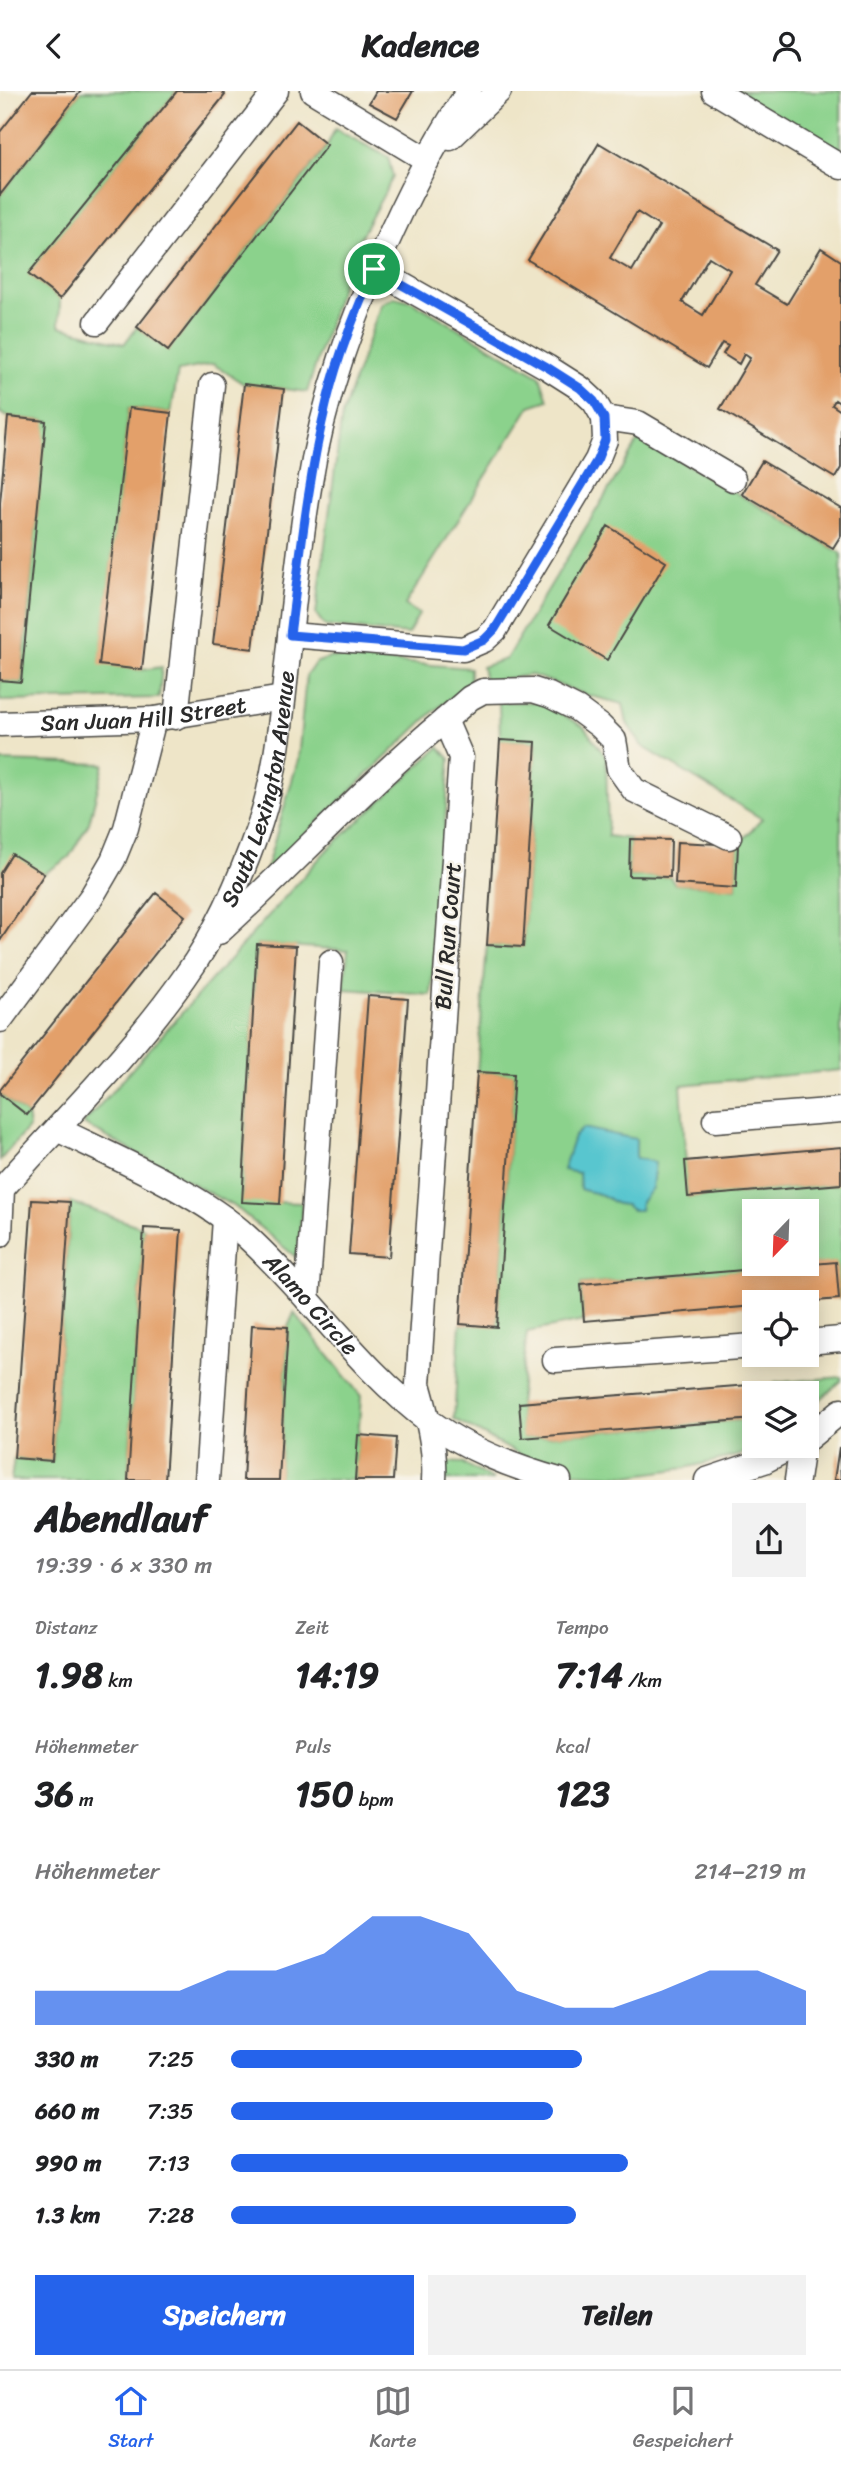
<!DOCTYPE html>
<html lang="de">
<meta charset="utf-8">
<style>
:root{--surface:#fff;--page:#f2f2f2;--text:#202124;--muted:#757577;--line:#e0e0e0;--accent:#2563eb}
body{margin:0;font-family:Sriracha,sans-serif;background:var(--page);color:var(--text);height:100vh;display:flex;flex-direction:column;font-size:26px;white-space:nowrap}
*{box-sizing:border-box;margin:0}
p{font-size:23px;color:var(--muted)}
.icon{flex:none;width:38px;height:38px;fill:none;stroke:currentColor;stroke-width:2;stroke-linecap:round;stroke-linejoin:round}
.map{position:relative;height:1389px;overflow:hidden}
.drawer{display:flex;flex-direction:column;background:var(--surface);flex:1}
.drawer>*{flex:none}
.needle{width:46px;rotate:203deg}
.fabs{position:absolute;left:742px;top:1108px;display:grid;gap:14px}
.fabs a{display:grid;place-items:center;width:77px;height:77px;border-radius:0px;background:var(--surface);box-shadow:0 4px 18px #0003;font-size:35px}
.pin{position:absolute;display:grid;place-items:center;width:60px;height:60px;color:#fff;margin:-30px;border:4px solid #fff;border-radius:50%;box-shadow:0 2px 7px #0007}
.round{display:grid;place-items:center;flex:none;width:74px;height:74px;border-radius:0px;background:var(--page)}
.headline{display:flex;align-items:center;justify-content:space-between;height:119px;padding:0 35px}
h1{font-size:38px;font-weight:700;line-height:52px}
.stats{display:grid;grid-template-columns:repeat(3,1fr);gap:10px;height:119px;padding:7px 35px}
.stats div{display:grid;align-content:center}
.stats b{font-size:35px;font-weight:700}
.stats small{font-size:19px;font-weight:400}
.stats p{font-size:19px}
.chart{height:196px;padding:14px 35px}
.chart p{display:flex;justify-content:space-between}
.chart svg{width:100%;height:126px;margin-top:7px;fill:var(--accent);opacity:.7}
.cta{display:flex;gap:14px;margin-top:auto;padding:14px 35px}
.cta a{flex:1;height:80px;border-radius:0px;background:var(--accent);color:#fff;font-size:28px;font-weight:700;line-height:80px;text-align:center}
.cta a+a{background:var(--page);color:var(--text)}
ul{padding:0 35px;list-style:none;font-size:23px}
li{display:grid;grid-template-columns:112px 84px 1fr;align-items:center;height:52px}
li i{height:18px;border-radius:9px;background:var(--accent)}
header{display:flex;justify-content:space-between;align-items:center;height:91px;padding:0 35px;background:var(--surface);font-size:32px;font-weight:700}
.menu{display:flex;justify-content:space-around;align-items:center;height:98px;border-top:2px solid var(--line);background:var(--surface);font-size:19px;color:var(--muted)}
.menu a{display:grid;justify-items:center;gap:4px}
.menu .on{color:var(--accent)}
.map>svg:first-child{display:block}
.green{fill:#8bd28c;stroke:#5b7e5c;stroke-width:2;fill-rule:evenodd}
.water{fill:#59c6cf;stroke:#42787d;stroke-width:2}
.building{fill:#e3a06b;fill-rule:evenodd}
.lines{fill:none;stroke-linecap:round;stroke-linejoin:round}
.minor-casing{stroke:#484743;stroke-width:27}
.minor{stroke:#fff;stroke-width:24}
.route-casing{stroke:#fff;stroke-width:14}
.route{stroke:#2563eb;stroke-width:9}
.labels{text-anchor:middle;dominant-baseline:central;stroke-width:5;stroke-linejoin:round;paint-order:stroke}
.street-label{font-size:23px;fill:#2b2b2b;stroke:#f7f3e8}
</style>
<header><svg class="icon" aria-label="back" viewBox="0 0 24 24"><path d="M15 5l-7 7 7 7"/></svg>Kadence<svg class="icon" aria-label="person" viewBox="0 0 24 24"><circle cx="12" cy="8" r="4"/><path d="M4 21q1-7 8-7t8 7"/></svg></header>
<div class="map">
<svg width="841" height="1389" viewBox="0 0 841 1389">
<rect width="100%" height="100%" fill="#f7f3e8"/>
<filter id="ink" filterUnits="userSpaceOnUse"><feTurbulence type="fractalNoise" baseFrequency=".0143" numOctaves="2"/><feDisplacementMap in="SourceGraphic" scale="14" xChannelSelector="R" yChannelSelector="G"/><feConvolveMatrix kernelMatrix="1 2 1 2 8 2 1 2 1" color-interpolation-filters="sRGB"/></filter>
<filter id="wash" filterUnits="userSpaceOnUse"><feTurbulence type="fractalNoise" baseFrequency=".00686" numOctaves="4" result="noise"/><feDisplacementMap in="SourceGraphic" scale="28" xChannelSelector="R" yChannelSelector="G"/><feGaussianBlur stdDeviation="1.57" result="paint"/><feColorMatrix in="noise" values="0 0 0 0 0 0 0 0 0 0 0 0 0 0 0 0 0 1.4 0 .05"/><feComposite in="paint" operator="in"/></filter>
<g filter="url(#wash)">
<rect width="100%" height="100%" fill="#eee5c8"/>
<path class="green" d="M81 0H177L29 183 60 208 59 235 124 253 137 236 168 259 327 55 335 38 388 66 393 86 351 164 307 301 244 293 213 273 178 280 171 322 129 317 100 573 142 579 162 576 159 607 0 610V589L22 591 45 330 8 326 0 322V104Z
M733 0H841V65Z
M394 206 411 210 540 285 548 309 530 315 405 514 419 523 408 543 325 535 316 523 342 324 381 213Z
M640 347 841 462V979L681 994 688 1106 841 1093V1208H839L836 1172 581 1193 584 1230 527 1241 519 1312 523 1347 754 1328V1354L756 1355 740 1364 685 1377 629 1385 579 1382 522 1365 454 1328 460 1233 497 1235 514 984 477 981 487 854 523 856 536 651 500 649 499 611H540L584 636 606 666 608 745 630 748 629 785 670 786 675 793 736 797 738 754 762 728 642 655 627 632 623 613 587 604 532 584 485 590 482 576 506 568ZM754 1120H807V1172H754Z
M331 566 470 577V593L434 620 265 782 298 669 306 585 315 572Z
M439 656 450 668 431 904 344 898 348 859 257 853 242 1110 302 1112 298 1168 237 1117 83 1033 325 761Z
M0 670 104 673 89 732 69 766 44 783 0 782Z
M0 1003 27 1024 29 1036 0 1069Z
M70 1111 144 1137 128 1389H11L14 1367 52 1370Z
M294 1222 361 1305 355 1389H279L288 1236Z
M841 1286V1290L807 1320V1302H775L774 1292Z
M445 1371 462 1372 494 1389H445Z"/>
<path class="water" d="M583 1037 636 1048V1067L655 1071 652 1097 641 1111 640 1119H632L626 1114C612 1113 615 1111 604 1105 597 1102 588 1101 580 1098L579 1082 563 1079 574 1046Z"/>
<g id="blocks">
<path class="building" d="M32 0H81L0 104V41Z
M177 0H221L225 4 60 208 28 183Z
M376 0H413L397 27 369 12Z
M297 30 327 54 168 260 137 236Z
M599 52 777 159 755 194 787 213 821 157 841 170V313L835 309 832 314 841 320V377L835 387 720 318 750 267 744 263 739 273 723 263 728 255 722 252 707 277 528 169ZM637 121 659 135 632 180 610 167ZM709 166 730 179 703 224 682 211Z
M244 293 284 298 253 558 213 553Z
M129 317 171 322 142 579 99 574Z
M8 326 46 330 21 591 0 589V412Z
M762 370 841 417V444L833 457 742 403Z
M608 435 666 471 607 569 549 534Z
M500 649 536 651 523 856 487 854Z
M630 748 671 749 670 786 629 785Z
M677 751 738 754 736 797 675 793Z
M12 763 44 783 0 850V782Z
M156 802 185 825 27 1024 0 1003V999Z
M257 853 296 855 280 1113 242 1111Z
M368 905 408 908 389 1166 349 1163Z
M477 981 514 983 497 1236 460 1233Z
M841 1056V1093L688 1106 685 1070Z
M32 1109 70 1111 52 1370 14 1367Z
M144 1137 181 1139 165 1389H128Z
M836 1171 839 1208 804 1211H754V1215L584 1230 581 1193Z
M252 1234 288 1236 279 1389H243Z
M774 1292 775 1302H754V1328L522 1347 519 1312Z
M358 1344 396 1347 393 1389H355Z
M839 1356 841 1389H834Z"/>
</g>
</g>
<g filter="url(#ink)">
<use href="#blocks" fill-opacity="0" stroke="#484743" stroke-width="2"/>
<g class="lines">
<defs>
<g id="minor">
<path d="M313 0 427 69"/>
<path d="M714 0 841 76"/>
<path d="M450 47 499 0"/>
<path d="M374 178 547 276 580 297 594 310 604 327 638 332 733 388"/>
<path d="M97 231 276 0"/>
<path d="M290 544 463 558 484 549 495 539 597 369 605 349 604 327"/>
<path d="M176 626 212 294"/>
<path d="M445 629 470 607 483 600 533 599 549 604 577 618 600 635 614 649 619 678 634 699 729 746"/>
<path id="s1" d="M0 633 154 628 283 607"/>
<path d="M219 841C296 772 365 694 445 629L461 666 418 1293C427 1325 436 1356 434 1389"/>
<path d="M0 929 92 805 113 769 126 737 154 628"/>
<path d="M715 1029 841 1019"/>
<path id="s2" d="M57 1038C116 1067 199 1102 246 1145 310 1203 359 1278 429 1330 468 1359 513 1376 559 1389"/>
<path id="s3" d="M0 1100C62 1030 131 963 185 886 218 840 242 785 260 732 275 687 280 639 285 592 292 527 298 461 309 397 323 306 354 223 392 140 414 92 439 44 469 0"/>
<path d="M0 1144 2 1098"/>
<path d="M307 1208 331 871"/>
<path d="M807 1251 841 1248"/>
<path d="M555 1269 754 1255"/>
<path d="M807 1348 841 1320"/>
<path d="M207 1389 225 1128"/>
<path d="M707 1389 764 1370 795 1354"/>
<path d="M797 1389 802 1354"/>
</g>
</defs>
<use href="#minor" class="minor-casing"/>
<use href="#minor" class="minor"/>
</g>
</g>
<g class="lines" filter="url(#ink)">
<defs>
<path id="route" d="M374 178 547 276 580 297 594 310 604 327 605 349 597 369 495 538 484 549 463 558 290 544C300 466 308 387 327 310 338 264 356 221 374 178Z"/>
</defs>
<use href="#route" class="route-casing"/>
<use href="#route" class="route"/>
</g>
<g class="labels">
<g class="street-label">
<text stroke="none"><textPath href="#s1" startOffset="144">San Juan Hill Street</textPath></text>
<text stroke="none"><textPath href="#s3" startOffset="488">South Lexington Avenue</textPath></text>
<text transform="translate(448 845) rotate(-86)">Bull Run Court</text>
<text stroke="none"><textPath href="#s2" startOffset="312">Alamo Circle</textPath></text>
</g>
</g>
</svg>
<div class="fabs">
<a><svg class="needle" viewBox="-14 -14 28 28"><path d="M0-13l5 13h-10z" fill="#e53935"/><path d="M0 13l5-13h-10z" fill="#757577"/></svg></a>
<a><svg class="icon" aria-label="locate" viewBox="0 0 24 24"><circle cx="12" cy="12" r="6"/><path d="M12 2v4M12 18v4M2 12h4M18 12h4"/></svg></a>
<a><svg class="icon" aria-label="layers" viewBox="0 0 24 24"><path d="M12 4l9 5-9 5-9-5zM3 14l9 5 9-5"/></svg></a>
</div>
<div class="pin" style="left:374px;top:178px;background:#1e9e55"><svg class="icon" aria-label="arrive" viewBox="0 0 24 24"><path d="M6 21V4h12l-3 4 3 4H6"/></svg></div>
</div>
<section class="drawer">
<div class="headline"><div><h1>Abendlauf</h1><p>19:39 · 6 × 330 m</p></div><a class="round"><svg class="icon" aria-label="share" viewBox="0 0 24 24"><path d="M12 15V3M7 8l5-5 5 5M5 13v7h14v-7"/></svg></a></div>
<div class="stats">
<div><p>Distanz</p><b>1.98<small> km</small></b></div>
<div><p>Zeit</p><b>14:19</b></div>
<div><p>Tempo</p><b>7:14<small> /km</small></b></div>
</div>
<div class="stats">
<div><p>Höhenmeter</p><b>36<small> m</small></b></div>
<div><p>Puls</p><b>150<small> bpm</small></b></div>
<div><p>kcal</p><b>123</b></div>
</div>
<div class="chart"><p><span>Höhenmeter</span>214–219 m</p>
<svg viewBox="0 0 160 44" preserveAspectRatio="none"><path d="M0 44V32L10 32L20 32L30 32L40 25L50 25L60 19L70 6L80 6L90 12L100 32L110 38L120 38L130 32L140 25L150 25L160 32V44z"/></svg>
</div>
<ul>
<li><b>330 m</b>7:25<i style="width:61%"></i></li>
<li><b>660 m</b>7:35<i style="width:56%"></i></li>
<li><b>990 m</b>7:13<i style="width:69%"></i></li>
<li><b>1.3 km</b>7:28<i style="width:60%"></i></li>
</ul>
<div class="cta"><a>Speichern</a><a>Teilen</a></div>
</section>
<nav class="menu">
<a class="on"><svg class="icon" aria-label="home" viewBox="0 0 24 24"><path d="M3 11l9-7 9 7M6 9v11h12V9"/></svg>Start</a>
<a><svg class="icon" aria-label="map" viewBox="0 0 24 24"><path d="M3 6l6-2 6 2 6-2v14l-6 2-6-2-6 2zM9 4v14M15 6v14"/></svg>Karte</a>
<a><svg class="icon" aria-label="saved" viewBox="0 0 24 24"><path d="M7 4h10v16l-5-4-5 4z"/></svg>Gespeichert</a>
</nav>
